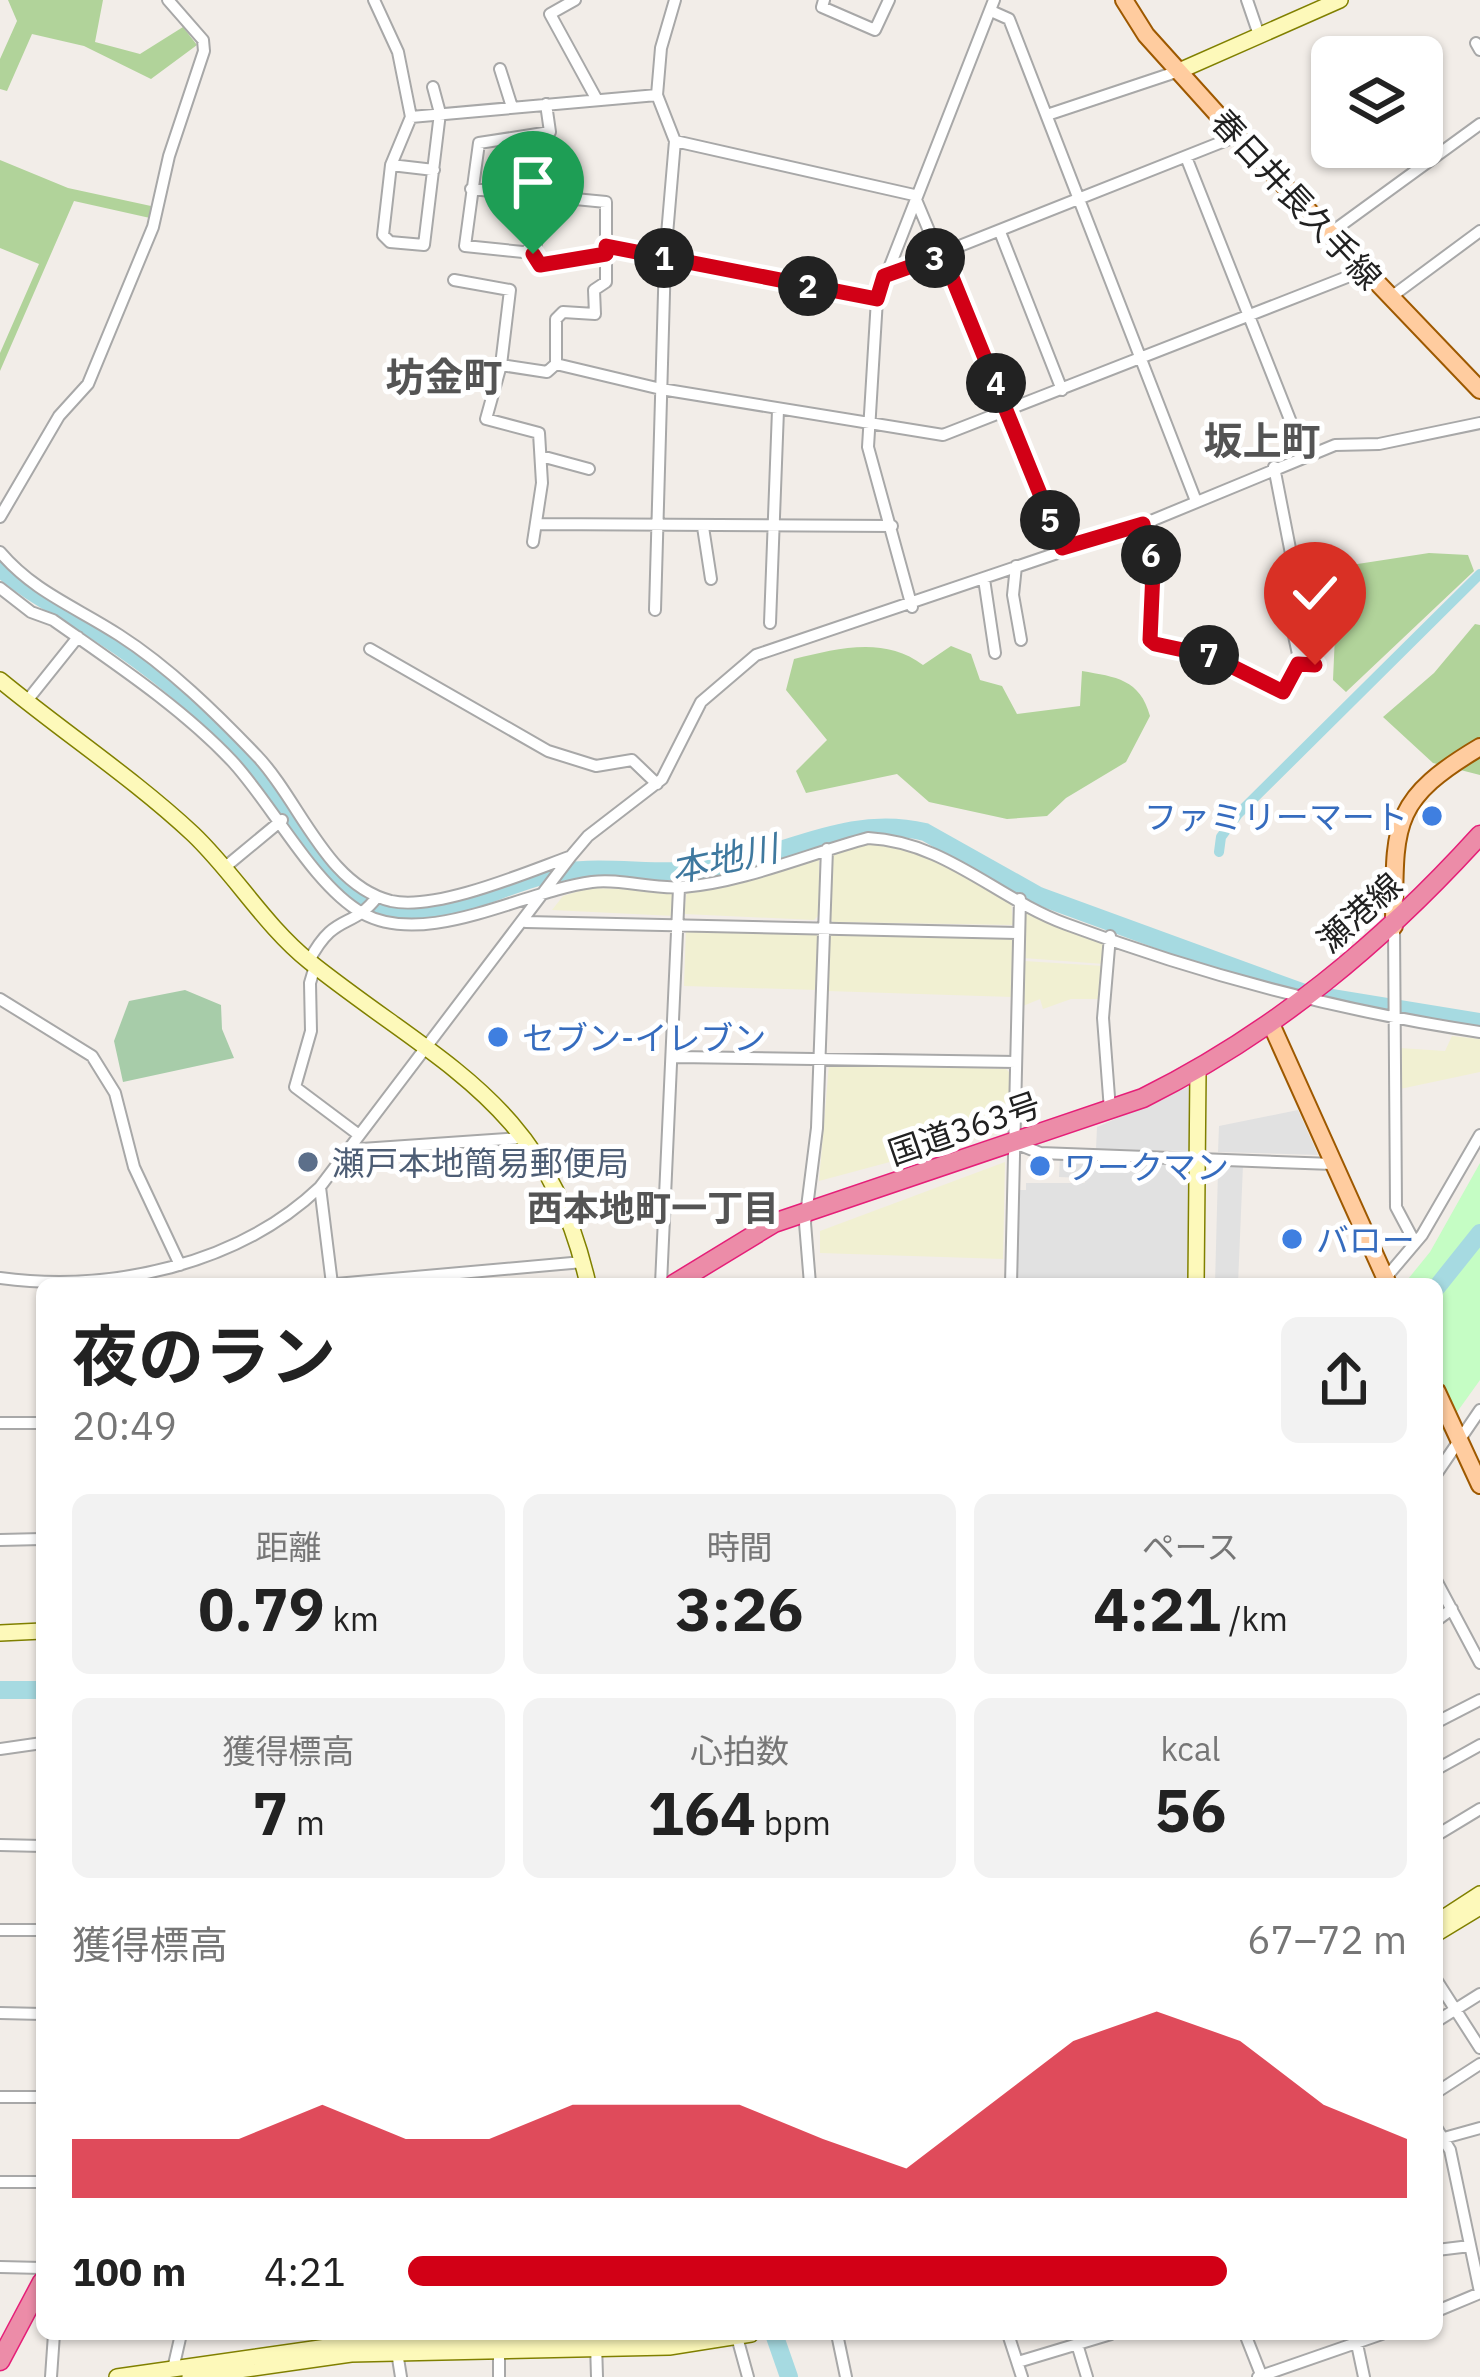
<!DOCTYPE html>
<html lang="ja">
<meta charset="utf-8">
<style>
:root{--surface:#fff;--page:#f2f2f2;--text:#222;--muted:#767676;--accent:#d20016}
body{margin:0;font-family:"IBM Plex Sans","Noto Sans JP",sans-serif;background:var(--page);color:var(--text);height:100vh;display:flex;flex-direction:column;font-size:45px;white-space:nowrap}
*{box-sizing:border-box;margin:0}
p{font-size:39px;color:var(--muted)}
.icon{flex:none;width:66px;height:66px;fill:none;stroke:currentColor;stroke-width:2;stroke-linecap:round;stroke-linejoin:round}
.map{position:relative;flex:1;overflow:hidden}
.side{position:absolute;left:36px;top:1278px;width:1407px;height:1062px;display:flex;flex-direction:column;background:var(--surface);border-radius:18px;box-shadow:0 3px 9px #0004}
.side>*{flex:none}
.controls{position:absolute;left:1311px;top:36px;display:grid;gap:24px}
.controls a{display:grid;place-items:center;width:132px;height:132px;border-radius:18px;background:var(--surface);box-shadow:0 3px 9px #0004;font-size:60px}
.pin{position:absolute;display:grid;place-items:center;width:102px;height:102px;color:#fff;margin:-123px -51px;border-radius:50% 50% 50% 0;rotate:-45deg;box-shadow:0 0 12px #0007}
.pin .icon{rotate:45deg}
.km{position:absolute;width:60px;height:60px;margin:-30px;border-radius:50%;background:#222;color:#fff;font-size:33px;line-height:60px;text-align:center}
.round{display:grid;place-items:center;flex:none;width:126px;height:126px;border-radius:18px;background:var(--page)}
.summary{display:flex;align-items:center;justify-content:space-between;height:204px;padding:0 36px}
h1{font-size:66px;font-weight:700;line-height:90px}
.figures{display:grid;grid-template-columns:repeat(3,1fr);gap:18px;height:204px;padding:12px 36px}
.figures div{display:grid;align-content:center;border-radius:18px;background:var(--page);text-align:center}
.figures b{font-size:60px;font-weight:700}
.figures small{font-size:33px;font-weight:400}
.figures p{font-size:33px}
.chart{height:336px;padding:24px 36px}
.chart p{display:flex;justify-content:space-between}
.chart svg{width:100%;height:216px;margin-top:12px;fill:var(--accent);opacity:.7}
ul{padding:0 36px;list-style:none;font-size:39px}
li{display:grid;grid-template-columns:192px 144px 1fr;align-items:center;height:90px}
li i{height:30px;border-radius:15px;background:var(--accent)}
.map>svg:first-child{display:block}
.farmland{fill:#f1f0d2}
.forest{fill:#b1d39a}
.cemetery{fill:#a7cca9}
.park{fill:#c5fdc4}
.parking{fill:#e1e1e1}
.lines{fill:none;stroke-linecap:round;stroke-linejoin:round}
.canal{stroke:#a6dae1;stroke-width:10}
.river{stroke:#a6dae1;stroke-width:18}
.street-casing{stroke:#a8a8a8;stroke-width:14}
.secondary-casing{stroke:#808000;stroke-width:18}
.primary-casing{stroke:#9e5900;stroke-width:20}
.highway-casing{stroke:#e51f78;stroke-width:21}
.street{stroke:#fff;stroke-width:10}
.secondary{stroke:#fdf9ba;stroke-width:15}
.primary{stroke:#ffcc9f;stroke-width:16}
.highway{stroke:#ec8ca8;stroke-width:18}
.route-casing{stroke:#fff;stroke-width:24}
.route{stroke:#d20016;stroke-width:15}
.shop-dot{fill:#3f7fe0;stroke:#fff;stroke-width:4.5}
.service-dot{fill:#5c6f8a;stroke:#fff;stroke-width:4.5}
.labels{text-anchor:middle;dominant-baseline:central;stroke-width:10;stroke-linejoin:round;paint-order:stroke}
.street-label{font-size:33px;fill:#212121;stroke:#fff}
.shop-label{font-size:33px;fill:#366cbe;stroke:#fff;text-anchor:start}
.service-label{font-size:33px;fill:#4e5e75;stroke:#fff;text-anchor:start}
.water-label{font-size:36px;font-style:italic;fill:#3f799f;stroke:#fff}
.neighbourhood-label{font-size:36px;font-weight:bold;fill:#545454;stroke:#fff}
.quarter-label{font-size:39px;font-weight:bold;fill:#545454;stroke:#fff}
</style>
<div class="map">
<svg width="1480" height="2377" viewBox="0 0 1480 2377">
<rect width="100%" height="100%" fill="#f2ede8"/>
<path class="farmland" d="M872 844 938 857 1011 899 1013 925 833 922 828 918 831 852Z
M819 858V915L814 920 684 914 687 890Z
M589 888 675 891 674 916 552 910 563 896Z
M1026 910 1105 943 1104 964 1023 958Z
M686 928 815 932 819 936 817 990 684 986Z
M835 931 1009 937 1014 941 1012 997 827 991 829 935Z
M1024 961 1104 966 1102 999H1071L1043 1009 1040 999 1023 1006Z
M1452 1036 1480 1039V1072L1400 1089V1048L1445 1051Z
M829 1064 1006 1069 1011 1074 1009 1130 819 1181Z
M1005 1162 1003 1259 820 1253V1231Z"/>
<path class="forest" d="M8 0H103L95 42 140 54 183 27 197 45 151 79 84 46 32 34 7 91 0 89V59L17 21Z
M0 160 68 188 151 206 150 218 74 201 0 371V353L39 264 0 248Z
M1429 553 1468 555 1474 571 1346 692 1333 680 1338 567Z
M1475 624 1480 625V775L1433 763 1383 717 1434 673Z
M951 646 971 654 980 680 1002 686 1017 714 1080 706 1082 671C1116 677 1140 679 1150 716L1126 762 1066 798 1047 816 1007 819 929 802 897 774 806 793 796 771 827 740 786 690 794 659C838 648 885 636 923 665Z"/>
<path class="cemetery" d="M185 990 221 1005 222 1029 234 1058 123 1082 114 1041 129 1001Z"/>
<path class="park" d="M1480 1163V1380L1437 1440V1284H1404L1430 1252Z"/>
<path class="parking" d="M1188 1087 1194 1093 1190 1151 1096 1149 1097 1127Z
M1298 1110 1318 1155 1218 1152 1219 1126Z
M1060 1156 1084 1157V1166L1086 1161 1181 1163 1182 1170 1190 1171 1187 1284H1016L1019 1190H1026V1183H1085L1084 1178 1059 1177Z
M1226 1164 1243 1165 1238 1284H1215L1218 1171H1225Z"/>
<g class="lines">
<path class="canal" d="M1219 852 1221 837 1238 814 1480 574"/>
<path class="river" d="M0 568C30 594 66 611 99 633 154 668 208 714 252 762 286 799 321 883 365 904 421 931 489 890 541 876 599 861 655 878 713 868 788 855 847 814 925 832L1039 896 1307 994 1480 1022
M1437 1287 1480 1233
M0 1690H42
M774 2334 789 2377"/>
<defs>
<path id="street" d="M374 0 398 52 411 117 391 165 383 235 390 242 424 245 440 113 433 87
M575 0 550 14 597 100
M824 0 822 7 875 30 889 0
M1247 0 1259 35
M991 11 1009 19 1196 501
M1476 43 1480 50
M500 69 512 107
M1047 115 1179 71
M411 117 657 95
M675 141 914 195
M1186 157 1304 455
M391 165 434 170
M471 189 606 202V282L594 290 595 314 563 312 556 319V364L661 389 943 435 1365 270
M914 195 1062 548
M551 196 533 253 540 265 606 254
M1000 232 1062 390
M1329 234 1480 124
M606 246 877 299
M533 253 465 246 479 143 550 132 546 104
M884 276 1237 136
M454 280 510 290 501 365
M1391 297 1480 231
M541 456 589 469
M1274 467 1294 569
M0 517 59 416 88 384 153 227 169 156 204 51 203 40 168 0
M536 524 892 526
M1143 524 1153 571 1150 640 1211 656 1284 693 1298 664
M703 527 711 579
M533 542 542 483 539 433 486 419 501 365 547 372 556 364
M0 552C34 592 76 607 119 635 169 667 216 713 257 756 300 801 326 885 391 901 436 911 525 873 569 857
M1016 566 1013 595 1021 640
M984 579 995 653
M0 588 31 612 53 620C114 663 181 707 232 761 273 805 312 884 362 913 426 949 523 891 592 882 621 878 653 890 683 887 744 882 808 854 868 838 946 842 996 898 1066 924 1200 974 1339 1011 1480 1032
M912 607 868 447 877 299 994 0
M655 610 665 258 675 141 657 95 661 48 675 0
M1311 619 1317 662 1301 668 1291 622Z
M770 623 778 410
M370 649 548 751 596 766 632 760 657 784
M26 702 78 637
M224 868 282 820
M526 922 1017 933
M1394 926 1396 1207 1413 1239
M309 961C335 911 351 931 377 897
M315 966 310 983 311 1031 295 1087 359 1135
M0 999 92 1056 115 1093 134 1167 180 1265
M676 1057 1016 1062
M1110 1110 1103 1018 1110 936
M1015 1143 1040 1153 1333 1164
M347 1150 522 1138
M320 1187 332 1284
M0 1278C110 1293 238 1265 320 1187L571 856 588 836 662 779 701 702 756 655 1146 523 1335 445 1379 444 1480 423
M1383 1281 1422 1235 1480 1135
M336 1284 583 1262
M661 1284 679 888
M810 1284 805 1223 817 1128 827 849
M1011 1284 1020 899
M0 1423H42
M1437 1473 1480 1410
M0 1540 42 1539
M1437 1582 1480 1663
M1437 1620 1452 1609
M1437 1722 1480 1700
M0 1749 42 1743
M1437 1769 1480 1745
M1437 1835 1480 1809
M0 1845 42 1846
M0 1930H42
M1437 1981 1480 2048
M0 2013 42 2014
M1437 2021 1480 1994
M1437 2092 1480 2064
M0 2097H42
M1437 2129 1450 2150 1480 2292
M1444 2138 1480 2128
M0 2182H42
M1437 2250 1470 2246
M0 2267 42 2268
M1437 2311 1480 2293
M837 2334 846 2377
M1008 2334 1022 2377
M1245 2334 1262 2377
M737 2337 748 2377
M596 2343 597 2377
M1077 2344 1087 2377
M1357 2344 1364 2377
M397 2352 401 2377
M1018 2362 1111 2334
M173 2369 181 2334
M51 2377 54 2334
M499 2377V2350
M1258 2377 1382 2334"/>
<path id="secondary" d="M1179 71 1340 0
M0 680C63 732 133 778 193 834 235 874 264 925 310 962 442 1067 546 1101 588 1284
M1196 1284 1198 1071
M0 1633 42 1631
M1437 1922 1480 1894
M1437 1933 1480 1907
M117 2377 348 2344 655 2334
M190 2377 351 2354 669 2347 751 2334"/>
<path id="primary" d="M1124 0 1146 35 1237 136 1480 390
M1394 926C1395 825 1389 801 1480 747
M1271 1024 1388 1284
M1437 1392 1480 1485"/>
<path id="highway" d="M674 1284 774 1223 1143 1098C1274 1033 1382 943 1480 835
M0 2361 42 2282"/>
</defs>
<use href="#street" class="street-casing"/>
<use href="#secondary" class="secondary-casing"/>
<use href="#primary" class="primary-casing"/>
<use href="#highway" class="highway-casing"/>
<use href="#street" class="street"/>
<use href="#secondary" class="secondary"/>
<use href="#primary" class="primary"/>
<use href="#highway" class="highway"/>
</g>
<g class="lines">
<defs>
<path id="route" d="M533 254 540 265 606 254V246L877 299 884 276 943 255 1062 548 1143 524 1153 571 1150 640 1155 644 1211 656 1283 692 1298 664 1315 665"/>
</defs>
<use href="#route" class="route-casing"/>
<use href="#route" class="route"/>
</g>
<g class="shop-dot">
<circle cx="1432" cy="816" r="12"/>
<circle cx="498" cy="1037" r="12"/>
<circle cx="1040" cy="1166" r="12"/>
<circle cx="1292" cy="1239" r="12"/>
</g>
<circle class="service-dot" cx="308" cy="1162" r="12"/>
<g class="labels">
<g class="street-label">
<text transform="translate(1297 199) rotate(47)">春日井長久手線</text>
<text transform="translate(1359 912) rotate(-42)">瀬港線</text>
<text transform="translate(964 1128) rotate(-19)">国道363号</text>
</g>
<g class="shop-label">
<text x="1408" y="816" text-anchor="end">ファミリーマート</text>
<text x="522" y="1037">セブン-イレブン</text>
<text x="1064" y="1166">ワークマン</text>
<text x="1316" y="1239">バロー</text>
</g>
<g class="service-label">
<text x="332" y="1162">瀬戸本地簡易郵便局</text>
</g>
<g class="water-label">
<text transform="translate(724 858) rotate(-12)">本地川</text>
</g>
<g class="neighbourhood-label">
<text x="653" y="1207">西本地町一丁目</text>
</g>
<g class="quarter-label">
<text x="444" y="376">坊金町</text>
<text x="1262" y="440">坂上町</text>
</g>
</g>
</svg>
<div class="controls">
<a><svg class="icon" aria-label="layers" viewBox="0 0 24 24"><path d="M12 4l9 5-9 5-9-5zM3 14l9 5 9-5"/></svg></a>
</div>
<div class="pin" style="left:533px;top:254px;background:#1e9e55"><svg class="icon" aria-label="arrive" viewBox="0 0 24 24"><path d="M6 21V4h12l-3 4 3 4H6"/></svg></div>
<div class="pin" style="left:1315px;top:665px;background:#d93025"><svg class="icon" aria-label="check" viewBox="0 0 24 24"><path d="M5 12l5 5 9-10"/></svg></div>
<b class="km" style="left:664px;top:258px">1</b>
<b class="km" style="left:808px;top:286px">2</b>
<b class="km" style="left:935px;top:258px">3</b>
<b class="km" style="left:996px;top:383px">4</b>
<b class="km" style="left:1050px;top:520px">5</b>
<b class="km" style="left:1151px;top:555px">6</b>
<b class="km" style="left:1209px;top:655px">7</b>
<section class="side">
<div class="summary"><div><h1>夜のラン</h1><p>20:49</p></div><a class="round"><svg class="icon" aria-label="share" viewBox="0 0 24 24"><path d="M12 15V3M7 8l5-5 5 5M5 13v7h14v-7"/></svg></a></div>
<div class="figures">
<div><p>距離</p><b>0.79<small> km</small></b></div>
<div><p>時間</p><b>3:26</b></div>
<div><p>ペース</p><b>4:21<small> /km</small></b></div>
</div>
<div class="figures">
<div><p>獲得標高</p><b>7<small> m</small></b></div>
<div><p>心拍数</p><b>164<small> bpm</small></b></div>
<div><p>kcal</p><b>56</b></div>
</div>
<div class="chart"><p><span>獲得標高</span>67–72 m</p>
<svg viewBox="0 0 160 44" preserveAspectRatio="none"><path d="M0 44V32L10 32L20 32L30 25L40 32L50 32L60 25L70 25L80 25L90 32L100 38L110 25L120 12L130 6L140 12L150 25L160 32V44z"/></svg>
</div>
<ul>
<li><b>100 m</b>4:21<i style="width:82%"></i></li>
</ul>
</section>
</div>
